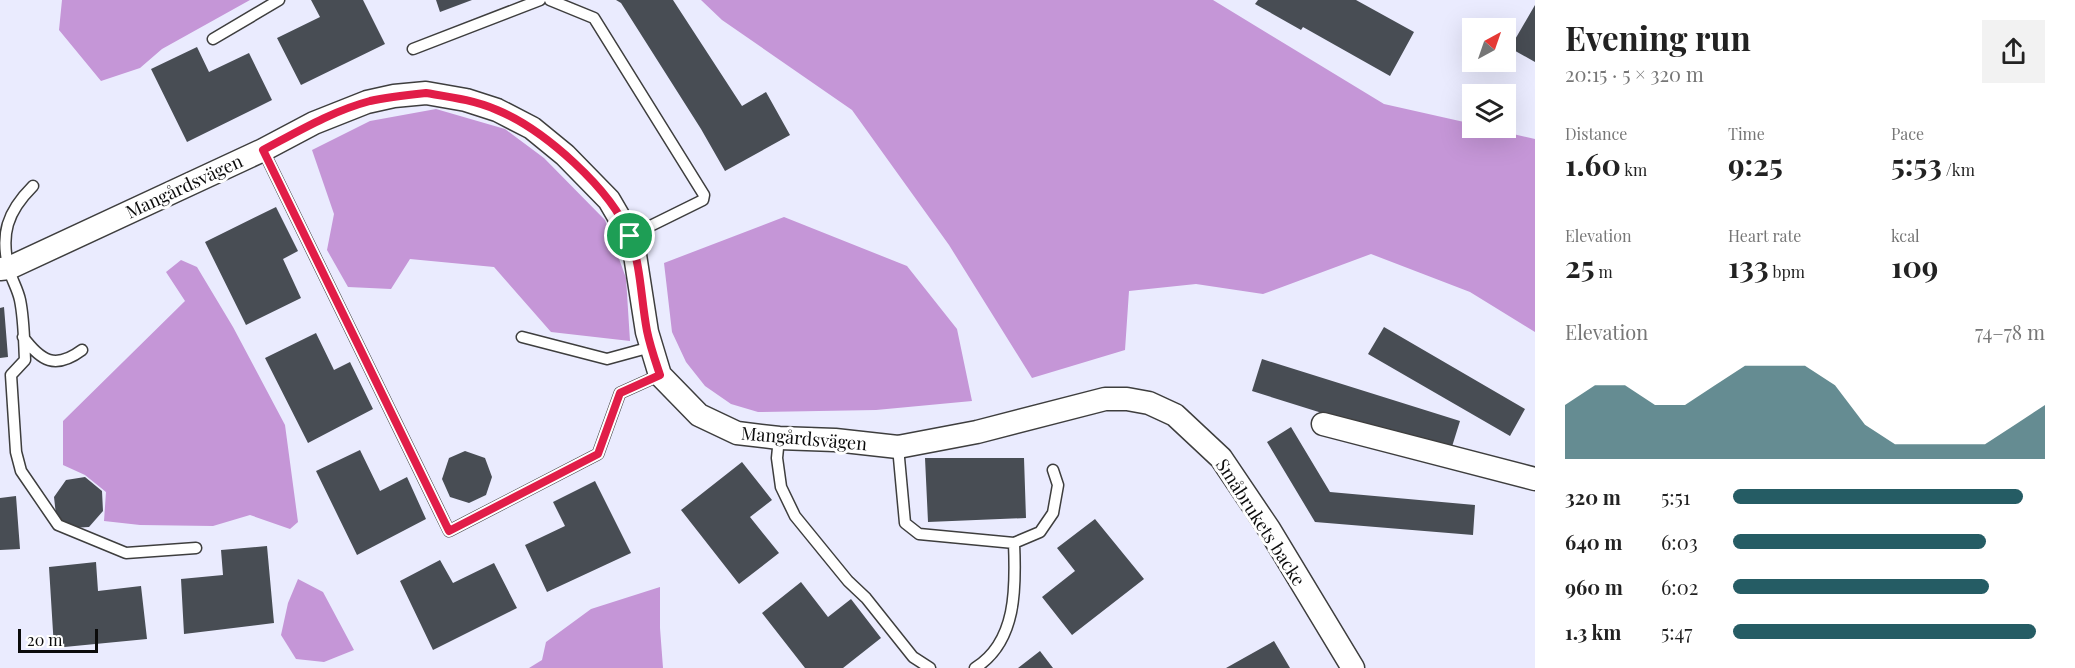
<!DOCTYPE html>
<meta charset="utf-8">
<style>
:root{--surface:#fff;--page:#f2f2f2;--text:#222;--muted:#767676;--accent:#255c64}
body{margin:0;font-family:"Playfair Display",serif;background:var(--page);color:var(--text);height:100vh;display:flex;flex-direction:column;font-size:22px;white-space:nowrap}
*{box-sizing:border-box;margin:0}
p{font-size:20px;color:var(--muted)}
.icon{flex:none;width:33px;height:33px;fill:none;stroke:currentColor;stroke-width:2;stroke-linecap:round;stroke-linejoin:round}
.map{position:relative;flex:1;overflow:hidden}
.side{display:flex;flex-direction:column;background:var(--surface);width:540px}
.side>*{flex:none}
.needle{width:39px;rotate:40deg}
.buttons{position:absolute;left:1462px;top:18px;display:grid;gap:12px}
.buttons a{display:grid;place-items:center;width:54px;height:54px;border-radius:0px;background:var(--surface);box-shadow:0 6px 24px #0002;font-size:30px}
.scale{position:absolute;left:18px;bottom:15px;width:80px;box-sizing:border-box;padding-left:6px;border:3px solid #0b0b0b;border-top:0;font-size:16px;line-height:21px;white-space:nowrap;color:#0b0b0b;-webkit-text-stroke:4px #fff;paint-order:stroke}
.pin{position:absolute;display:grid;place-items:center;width:51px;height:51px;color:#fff;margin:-26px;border:3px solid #fff;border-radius:50%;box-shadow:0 2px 6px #0007}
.round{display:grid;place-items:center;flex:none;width:63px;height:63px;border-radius:0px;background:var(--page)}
.head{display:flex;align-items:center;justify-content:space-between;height:102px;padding:0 30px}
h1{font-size:33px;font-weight:700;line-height:45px}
.figures{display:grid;grid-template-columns:repeat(3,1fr);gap:9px;height:102px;padding:6px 30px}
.figures div{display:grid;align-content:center}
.figures b{font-size:30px;font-weight:700}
.figures small{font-size:16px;font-weight:400}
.figures p{font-size:16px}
.chart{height:168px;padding:12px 30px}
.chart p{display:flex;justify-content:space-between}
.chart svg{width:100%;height:108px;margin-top:6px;fill:var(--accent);opacity:.7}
ul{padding:0 30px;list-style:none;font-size:20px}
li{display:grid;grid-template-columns:96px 72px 1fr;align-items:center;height:45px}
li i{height:15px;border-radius:8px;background:var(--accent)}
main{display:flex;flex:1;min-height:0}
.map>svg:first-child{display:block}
.forest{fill:#c596d7}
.building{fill:#484d54}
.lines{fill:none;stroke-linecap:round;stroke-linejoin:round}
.lane-casing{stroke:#3e3e3e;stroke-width:13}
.street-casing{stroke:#3e3e3e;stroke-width:25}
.lane{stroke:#fff;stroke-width:10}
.street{stroke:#fff;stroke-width:22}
.route-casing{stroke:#fff;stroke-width:12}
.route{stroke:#e11d48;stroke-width:8}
.labels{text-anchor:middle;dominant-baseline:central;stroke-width:6;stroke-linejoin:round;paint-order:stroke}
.street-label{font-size:18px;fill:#0b0b0b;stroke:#fff}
</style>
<main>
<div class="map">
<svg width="1535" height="668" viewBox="0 0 1535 668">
<rect width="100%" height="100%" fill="#eaebfe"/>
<path class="forest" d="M62 0H250L162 49 140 68 101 81 59 30Z
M701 0H1213L1384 104 1473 124V128H1487L1535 139V332L1470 292 1371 254 1263 294 1196 284 1129 291 1125 350 1032 378 949 245 852 110 722 20Z
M436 109 505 129 544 158 605 220 626 278 630 341 551 332 494 267 410 259 391 289 348 287 327 250 334 214 312 150 370 121Z
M784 217 907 266 957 329 972 401 876 410 758 412 731 404 705 386 686 362 672 332 664 263Z
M181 260 197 267 233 327 285 425 298 522 290 529 250 515 213 526 140 525 104 521 106 492 85 475 63 465V421L185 301 166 272Z
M298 579 323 592 354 650 324 662 296 659 281 635 288 603Z
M660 587V628L663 668H529L542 660 546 642 591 609Z"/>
<path class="building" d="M311 0H363L385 44 301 85 277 38 320 17Z
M436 0H472L440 12Z
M616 0H673L742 106 766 92 790 135 725 171 701 129 621 3Z
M1258 0H1356L1414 32 1390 76 1303 27 1301 30 1255 4Z
M1535 5V62L1510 48Z
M197 47 209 72 249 53 272 100 187 142 151 69Z
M276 207 298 251 283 259 301 298 246 325 205 242Z
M4 307 8 357 0 358V308Z
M1384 327 1525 409 1510 436 1368 354Z
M316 333 334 370 350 362 373 409 308 443 265 358Z
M1262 359 1460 421 1450 453 1252 391Z
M1291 427 1330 492 1475 505 1473 535 1315 522 1267 442Z
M360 450 380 491 407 477 426 519 357 555 316 471Z
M465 451 485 458 492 477 486 495 469 503 450 497 442 479 449 458Z
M925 458H1024L1026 518 928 522Z
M742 462 772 500 750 517 779 553 739 584 681 510Z
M85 477 102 491 103 511 89 527 71 528 56 515 54 497 66 480Z
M595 481 631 553 547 592 525 545 565 526 553 502Z
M16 496 20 549 0 550V498Z
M1095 519 1144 579 1072 635 1042 597 1075 571 1057 548Z
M267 546 274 623 184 634 181 579 223 575 221 550Z
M440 560 453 583 494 563 517 608 433 650 400 581Z
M96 562 98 591 141 586 147 639 54 648 49 567Z
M801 582 828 617 851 599 881 638 843 668H805L762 613Z
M1274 641 1290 668H1226Z
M1040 651 1053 668H1018Z"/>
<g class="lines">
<defs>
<path id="lane" d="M550 0 594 18 704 195 703 200 630 236
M213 39 279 0
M413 49 540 0
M263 150 449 531 598 454 620 393 660 375
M33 186C7 212 0 234 9 270 12 280 18 290 20 300 24 319 24 341 25 360L11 375 16 452 21 471 58 525 126 553 196 548
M23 337C41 361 55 370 82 350
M522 337 607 359 651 347
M779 438 777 458 781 487 795 516 848 581 866 598 913 657 930 668
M898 447 905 523 919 534 1014 543C1016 587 1017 642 975 668
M1014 543 1040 532 1053 513 1058 485 1053 470"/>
<path id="street" d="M0 269 9 268 263 150 314 123 367 102 394 96 426 93 466 100 497 110 532 128 565 155 609 200 630 236 635 255 647 332 660 375 699 415 737 433 779 438 835 440 898 447 977 432 1105 399H1127L1149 403 1175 415 1221 458 1269 529 1353 668
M1323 424 1535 479"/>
</defs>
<use href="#lane" class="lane-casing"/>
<use href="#street" class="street-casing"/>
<use href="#lane" class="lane"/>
<use href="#street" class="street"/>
</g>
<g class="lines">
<defs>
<path id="route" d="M426 93C450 97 474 100 497 110 543 129 612 189 630 237 641 266 641 300 647 331 650 346 655 360 660 375L620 393 598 454 449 531 263 150C297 132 332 111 370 101 388 97 407 95 426 93Z"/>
</defs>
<use href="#route" class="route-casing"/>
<use href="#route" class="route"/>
</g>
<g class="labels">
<g class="street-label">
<text transform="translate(184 186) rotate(-25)">Mangårdsvägen</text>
<text transform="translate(804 438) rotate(5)">Mangårdsvägen</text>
<text transform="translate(1261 522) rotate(57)">Småbrukets backe</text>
</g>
</g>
</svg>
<div class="buttons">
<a><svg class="needle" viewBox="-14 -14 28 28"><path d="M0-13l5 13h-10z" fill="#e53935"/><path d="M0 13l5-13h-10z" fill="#767676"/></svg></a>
<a><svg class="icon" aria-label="layers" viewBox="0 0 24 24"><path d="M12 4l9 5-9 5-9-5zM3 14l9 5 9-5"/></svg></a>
</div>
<div class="scale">20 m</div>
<div class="pin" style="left:630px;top:236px;background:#1e9e55"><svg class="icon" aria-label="arrive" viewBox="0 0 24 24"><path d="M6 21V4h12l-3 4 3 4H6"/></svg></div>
</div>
<section class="side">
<div class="head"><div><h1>Evening run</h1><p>20:15 · 5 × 320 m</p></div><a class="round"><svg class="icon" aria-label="share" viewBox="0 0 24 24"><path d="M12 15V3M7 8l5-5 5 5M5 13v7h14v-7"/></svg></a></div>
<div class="figures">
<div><p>Distance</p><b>1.60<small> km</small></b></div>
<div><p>Time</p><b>9:25</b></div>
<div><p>Pace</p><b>5:53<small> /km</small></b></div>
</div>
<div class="figures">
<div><p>Elevation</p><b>25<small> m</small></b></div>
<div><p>Heart rate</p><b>133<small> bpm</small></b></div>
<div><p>kcal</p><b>109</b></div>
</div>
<div class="chart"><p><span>Elevation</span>74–78 m</p>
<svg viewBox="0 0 160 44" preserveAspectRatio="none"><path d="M0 44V22L10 14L20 14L30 22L40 22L50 14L60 6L70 6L80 6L90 14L100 30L110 38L120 38L130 38L140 38L150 30L160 22V44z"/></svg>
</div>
<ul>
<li><b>320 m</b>5:51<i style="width:93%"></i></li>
<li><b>640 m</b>6:03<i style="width:81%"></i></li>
<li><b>960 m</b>6:02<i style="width:82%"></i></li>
<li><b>1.3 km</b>5:47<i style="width:97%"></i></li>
</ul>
</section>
</main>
